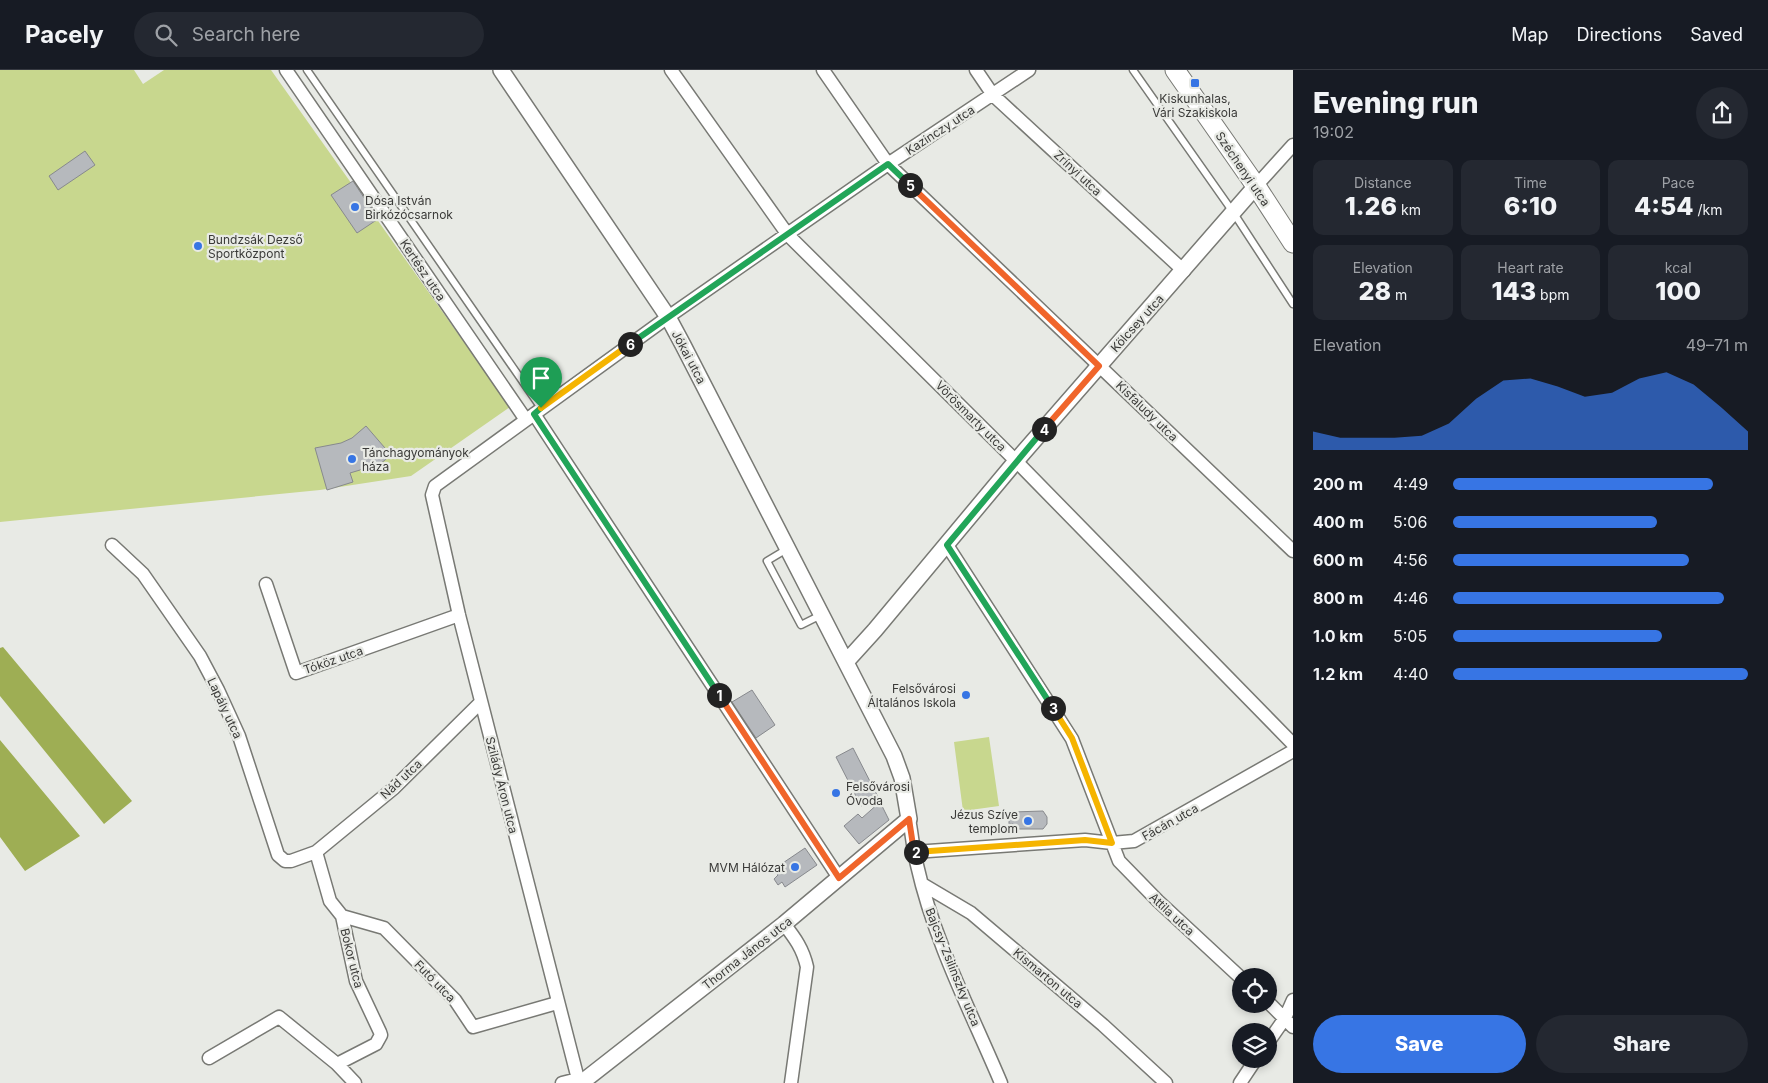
<!DOCTYPE html>
<meta charset="utf-8">
<style>
:root{--surface:#171b24;--page:#242831;--text:#f1f3f6;--muted:#9ea1a6;--line:#363941;--accent:#3775e4}
body{margin:0;font-family:Inter,sans-serif;background:var(--page);color:var(--text);height:100vh;display:flex;flex-direction:column;font-size:19px;white-space:nowrap}
*{box-sizing:border-box;margin:0}
p{font-size:16px;color:var(--muted)}
.icon{flex:none;width:28px;height:28px;fill:none;stroke:currentColor;stroke-width:2;stroke-linecap:round;stroke-linejoin:round}
.map{position:relative;flex:1;overflow:hidden}
.side{display:flex;flex-direction:column;background:var(--surface);width:475px}
.side>*{flex:none}
.buttons{position:absolute;left:1232px;top:898px;display:grid;gap:10px}
.buttons a{display:grid;place-items:center;width:45px;height:45px;border-radius:50%;background:var(--surface);box-shadow:0 2px 8px #0003;font-size:25px}
.pin{position:absolute;display:grid;place-items:center;width:42px;height:42px;color:#fff;margin:-51px -21px;border-radius:50% 50% 50% 0;rotate:-45deg;box-shadow:0 0 5px #0007}
.pin .icon{rotate:45deg}
.km{position:absolute;width:25px;height:25px;margin:-12px;border-radius:50%;background:#222;color:#fff;font-size:14px;line-height:25px;text-align:center}
.round{display:grid;place-items:center;flex:none;width:52px;height:52px;border-radius:26px;background:var(--page)}
.overview{display:flex;align-items:center;justify-content:space-between;height:85px;padding:0 20px}
h1{font-size:28px;font-weight:800;line-height:38px}
.metrics{display:grid;grid-template-columns:repeat(3,1fr);gap:8px;height:85px;padding:5px 20px}
.metrics div{display:grid;align-content:center;border-radius:10px;background:var(--page);text-align:center}
.metrics b{font-size:25px;font-weight:800}
.metrics small{font-size:14px;font-weight:400}
.metrics p{font-size:14px}
.chart{height:140px;padding:10px 20px}
.chart p{display:flex;justify-content:space-between}
.chart svg{width:100%;height:90px;margin-top:5px;fill:var(--accent);opacity:.7}
.action{display:flex;gap:10px;margin-top:auto;padding:10px 20px}
.action a{flex:1;height:58px;border-radius:30px;background:var(--accent);color:#fff;font-size:20px;font-weight:800;line-height:58px;text-align:center}
.action a+a{background:var(--page);color:var(--text)}
ul{padding:0 20px;list-style:none;font-size:16px}
li{display:grid;grid-template-columns:80px 60px 1fr;align-items:center;height:38px}
li i{height:12px;border-radius:6px;background:var(--accent)}
header{display:flex;align-items:center;gap:30px;box-sizing:border-box;height:70px;padding:0 25px;background:var(--surface);border-bottom:1px solid var(--line)}
header strong{font-size:24px}
nav{display:flex;gap:28px;margin-inline-start:auto;font-size:18px}
.search{width:350px;height:45px;background:var(--page);display:flex;align-items:center;gap:12px;box-sizing:border-box;padding:0 18px;border-radius:28px;color:var(--muted);font-size:19px}
main{display:flex;flex:1;min-height:0}
.map>svg:first-child{display:block}
.green{fill:#c8d78e}
.water{fill:#9eae54}
.building{fill:#b6b9bd;stroke:#87898d}
.lines{fill:none;stroke-linecap:round;stroke-linejoin:round}
.service-casing{stroke:#787974;stroke-width:9}
.minor-casing{stroke:#787974;stroke-width:15}
.tertiary-casing{stroke:#787974;stroke-width:18}
.primary-casing{stroke:#787974;stroke-width:21}
.service{stroke:#fff;stroke-width:6}
.minor{stroke:#fff;stroke-width:12}
.tertiary{stroke:#fff;stroke-width:15}
.primary{stroke:#fff;stroke-width:19}
.split-1-casing{stroke:#fff;stroke-width:10}
.split-2-casing{stroke:#fff;stroke-width:10}
.split-3-casing{stroke:#fff;stroke-width:10}
.split-4-casing{stroke:#fff;stroke-width:10}
.split-5-casing{stroke:#fff;stroke-width:10}
.split-6-casing{stroke:#fff;stroke-width:10}
.split-7-casing{stroke:#fff;stroke-width:10}
.split-1{stroke:#22a559;stroke-width:6}
.split-2{stroke:#f0652b;stroke-width:6}
.split-3{stroke:#f5b400;stroke-width:6}
.split-4{stroke:#22a559;stroke-width:6}
.split-5{stroke:#f0652b;stroke-width:6}
.split-6{stroke:#22a559;stroke-width:6}
.split-7{stroke:#f5b400;stroke-width:6}
.poi-dot{fill:#3775e4;stroke:#e8eae5;stroke-width:2}
.labels{text-anchor:middle;dominant-baseline:central;stroke-width:4.5;stroke-linejoin:round;paint-order:stroke}
.poi-label{font-size:12px;fill:#3a3a38;stroke:#e8eae5;text-anchor:start}
.street-label{font-size:12px;fill:#3a3a38;stroke:#e8eae5}
</style>
<header>
<strong>Pacely</strong>
<div class="search"><svg class="icon" aria-label="search" viewBox="0 0 24 24"><circle cx="10" cy="10" r="6"/><path d="M15 15l6 6"/></svg>Search here</div>
<nav><a>Map</a><a>Directions</a><a>Saved</a></nav>
</header>
<main>
<div class="map">
<svg width="1293" height="1013" viewBox="0 0 1293 1013">
<rect width="100%" height="100%" fill="#e8eae5"/>
<path class="green" d="M0 0H134L143 14 164 0H271L510 337 411 406 320 420 0 452Z
M989 667 999 736 963 741 954 672Z"/>
<path class="water" d="M3 577 132 731 104 754 0 626V578Z
M0 670 80 766 25 801 0 767Z"/>
<path class="building" d="M85 81 95 95 58 120 49 106Z
M353 111 378 149 357 163 331 125Z
M366 356 391 385 374 399 368 393 360 400 350 403 353 412 327 420 315 378 341 373 352 368Z
M752 620 775 655 756 668 732 632Z
M853 678 878 727 861 736 836 687Z
M880 732 889 750 859 774 844 756 858 744 862 748Z
M1043 741 1047 747V754L1043 759H1013V754H1009V748H1013V742Z
M805 778 817 795 785 817 782 812 778 815 774 809 778 805 774 799Z"/>
<g class="lines">
<defs>
<path id="service" d="M307 0 541 338
M1133 0 1233 142 1293 234
M787 479 767 491 801 555 821 545"/>
<path id="minor" d="M286 0 526 350
M671 0 788 165 1016 391 1293 674
M823 0 888 94 1293 481
M976 0 993 25 1184 201
M1256 116 1293 75
M534 344 839 808
M112 475 143 504 200 586 218 620 239 666 278 785 285 791H291L316 782 394 718 481 632
M947 475 1072 669 1119 791 1158 831 1241 908
M266 514 296 603 459 545
M909 749C912 764 913 780 917 795 934 871 971 942 1001 1013
M914 782 1085 770 1112 773 1134 771 1293 681
M922 814 971 843 1103 955 1166 1013
M342 846 384 858 455 930 473 957 557 933
M784 854C795 868 803 879 807 897L791 1013
M1269 933 1293 957
M1269 971 1285 948 1293 930
M209 988 279 947 337 994 376 974 381 965 380 962 356 911 342 846 330 831 316 782
M337 994 355 1013
M562 1013 578 1009
M579 1013 459 545 432 425 435 416 668 247 888 94 1029 0
M1240 1013 1256 989"/>
<path id="tertiary" d="M501 0 668 247 683 275 894 686 902 708 909 749 784 854 581 1013
M846 592 875 560 1016 391 1256 116"/>
<path id="primary" d="M1175 0 1256 116 1293 173"/>
</defs>
<use href="#service" class="service-casing"/>
<use href="#minor" class="minor-casing"/>
<use href="#tertiary" class="tertiary-casing"/>
<use href="#primary" class="primary-casing"/>
<use href="#service" class="service"/>
<use href="#minor" class="minor"/>
<use href="#tertiary" class="tertiary"/>
<use href="#primary" class="primary"/>
</g>
<g class="lines">
<defs>
<path id="split-1" d="M541 338 534 344 719 625"/>
<path id="split-2" d="M719 625 839 808 909 749 914 782H916"/>
<path id="split-3" d="M916 782 1085 770 1112 773 1072 668 1053 638"/>
<path id="split-4" d="M1044 359 947 475 1053 638"/>
<path id="split-5" d="M910 115 1099 296 1044 359"/>
<path id="split-6" d="M630 274 888 94 910 115"/>
<path id="split-7" d="M541 338 630 274"/>
</defs>
<use href="#split-1" class="split-1-casing"/>
<use href="#split-2" class="split-2-casing"/>
<use href="#split-3" class="split-3-casing"/>
<use href="#split-4" class="split-4-casing"/>
<use href="#split-5" class="split-5-casing"/>
<use href="#split-6" class="split-6-casing"/>
<use href="#split-7" class="split-7-casing"/>
<use href="#split-1" class="split-1"/>
<use href="#split-2" class="split-2"/>
<use href="#split-3" class="split-3"/>
<use href="#split-4" class="split-4"/>
<use href="#split-5" class="split-5"/>
<use href="#split-6" class="split-6"/>
<use href="#split-7" class="split-7"/>
</g>
<g class="poi-dot">
<rect x="1190" y="8" width="10" height="10" rx="2.5"/>
<circle cx="355" cy="137" r="5"/>
<circle cx="198" cy="176" r="5"/>
<circle cx="352" cy="389" r="5"/>
<circle cx="966" cy="625" r="5"/>
<circle cx="836" cy="723" r="5"/>
<circle cx="1028" cy="751" r="5"/>
<circle cx="795" cy="797" r="5"/>
</g>
<g class="labels">
<g class="poi-label">
<text x="1195" y="28" text-anchor="middle">Kiskunhalas,<tspan x="1195" dy="14">Vári Szakiskola</tspan></text>
<text x="365" y="130">Dósa István<tspan x="365" dy="14">Birkózócsarnok</tspan></text>
<text x="208" y="169">Bundzsák Dezső<tspan x="208" dy="14">Sportközpont</tspan></text>
<text x="362" y="382">Tánchagyományok<tspan x="362" dy="14">háza</tspan></text>
<text x="956" y="618" text-anchor="end">Felsővárosi<tspan x="956" dy="14">Általános Iskola</tspan></text>
<text x="846" y="716">Felsővárosi<tspan x="846" dy="14">Óvoda</tspan></text>
<text x="1018" y="744" text-anchor="end">Jézus Szíve<tspan x="1018" dy="14">templom</tspan></text>
<text x="785" y="797" text-anchor="end">MVM Hálózat</text>
</g>
<g class="street-label">
<text transform="translate(940 60) rotate(-33)">Kazinczy utca</text>
<text transform="translate(1243 99) rotate(56)">Széchenyi utca</text>
<text transform="translate(1078 103) rotate(43)">Zrínyi utca</text>
<text transform="translate(423 200) rotate(56)">Kertész utca</text>
<text transform="translate(1137 253) rotate(-48)">Kölcsey utca</text>
<text transform="translate(689 287) rotate(62)">Jókai utca</text>
<text transform="translate(1147 341) rotate(44)">Kisfaludy utca</text>
<text transform="translate(971 346) rotate(45)">Vörösmarty utca</text>
<text transform="translate(333 590) rotate(-19)">Tóköz utca</text>
<text transform="translate(225 638) rotate(65)">Lapály utca</text>
<text transform="translate(401 709) rotate(-43)">Nád utca</text>
<text transform="translate(502 715) rotate(76)">Szilády Áron utca</text>
<text transform="translate(1170 752) rotate(-29)">Fácán utca</text>
<text transform="translate(1172 844) rotate(43)">Attila utca</text>
<text transform="translate(747 883) rotate(-38)">Thorma János utca</text>
<text transform="translate(352 888) rotate(76)">Bokor utca</text>
<text transform="translate(953 897) rotate(68)">Bajcsy-Zsilinszky utca</text>
<text transform="translate(1048 908) rotate(40)">Kismarton utca</text>
<text transform="translate(435 911) rotate(46)">Futó utca</text>
</g>
</g>
</svg>
<div class="buttons">
<a><svg class="icon" aria-label="locate" viewBox="0 0 24 24"><circle cx="12" cy="12" r="6"/><path d="M12 2v4M12 18v4M2 12h4M18 12h4"/></svg></a>
<a><svg class="icon" aria-label="layers" viewBox="0 0 24 24"><path d="M12 4l9 5-9 5-9-5zM3 14l9 5 9-5"/></svg></a>
</div>
<div class="pin" style="left:541px;top:338px;background:#1e9e55"><svg class="icon" aria-label="arrive" viewBox="0 0 24 24"><path d="M6 21V4h12l-3 4 3 4H6"/></svg></div>
<b class="km" style="left:719px;top:625px">1</b>
<b class="km" style="left:916px;top:782px">2</b>
<b class="km" style="left:1053px;top:638px">3</b>
<b class="km" style="left:1044px;top:359px">4</b>
<b class="km" style="left:910px;top:115px">5</b>
<b class="km" style="left:630px;top:274px">6</b>
</div>
<section class="side">
<div class="overview"><div><h1>Evening run</h1><p>19:02</p></div><a class="round"><svg class="icon" aria-label="share" viewBox="0 0 24 24"><path d="M12 15V3M7 8l5-5 5 5M5 13v7h14v-7"/></svg></a></div>
<div class="metrics">
<div><p>Distance</p><b>1.26<small> km</small></b></div>
<div><p>Time</p><b>6:10</b></div>
<div><p>Pace</p><b>4:54<small> /km</small></b></div>
</div>
<div class="metrics">
<div><p>Elevation</p><b>28<small> m</small></b></div>
<div><p>Heart rate</p><b>143<small> bpm</small></b></div>
<div><p>kcal</p><b>100</b></div>
</div>
<div class="chart"><p><span>Elevation</span>49–71 m</p>
<svg viewBox="0 0 160 44" preserveAspectRatio="none"><path d="M0 44V35L10 38L20 38L30 38L40 37L50 31L60 19L70 10L80 9L90 13L100 18L110 16L120 9L130 6L140 12L150 23L160 35V44z"/></svg>
</div>
<ul>
<li><b>200 m</b>4:49<i style="width:88%"></i></li>
<li><b>400 m</b>5:06<i style="width:69%"></i></li>
<li><b>600 m</b>4:56<i style="width:80%"></i></li>
<li><b>800 m</b>4:46<i style="width:92%"></i></li>
<li><b>1.0 km</b>5:05<i style="width:71%"></i></li>
<li><b>1.2 km</b>4:40<i style="width:100%"></i></li>
</ul>
<div class="action"><a>Save</a><a>Share</a></div>
</section>
</main>
